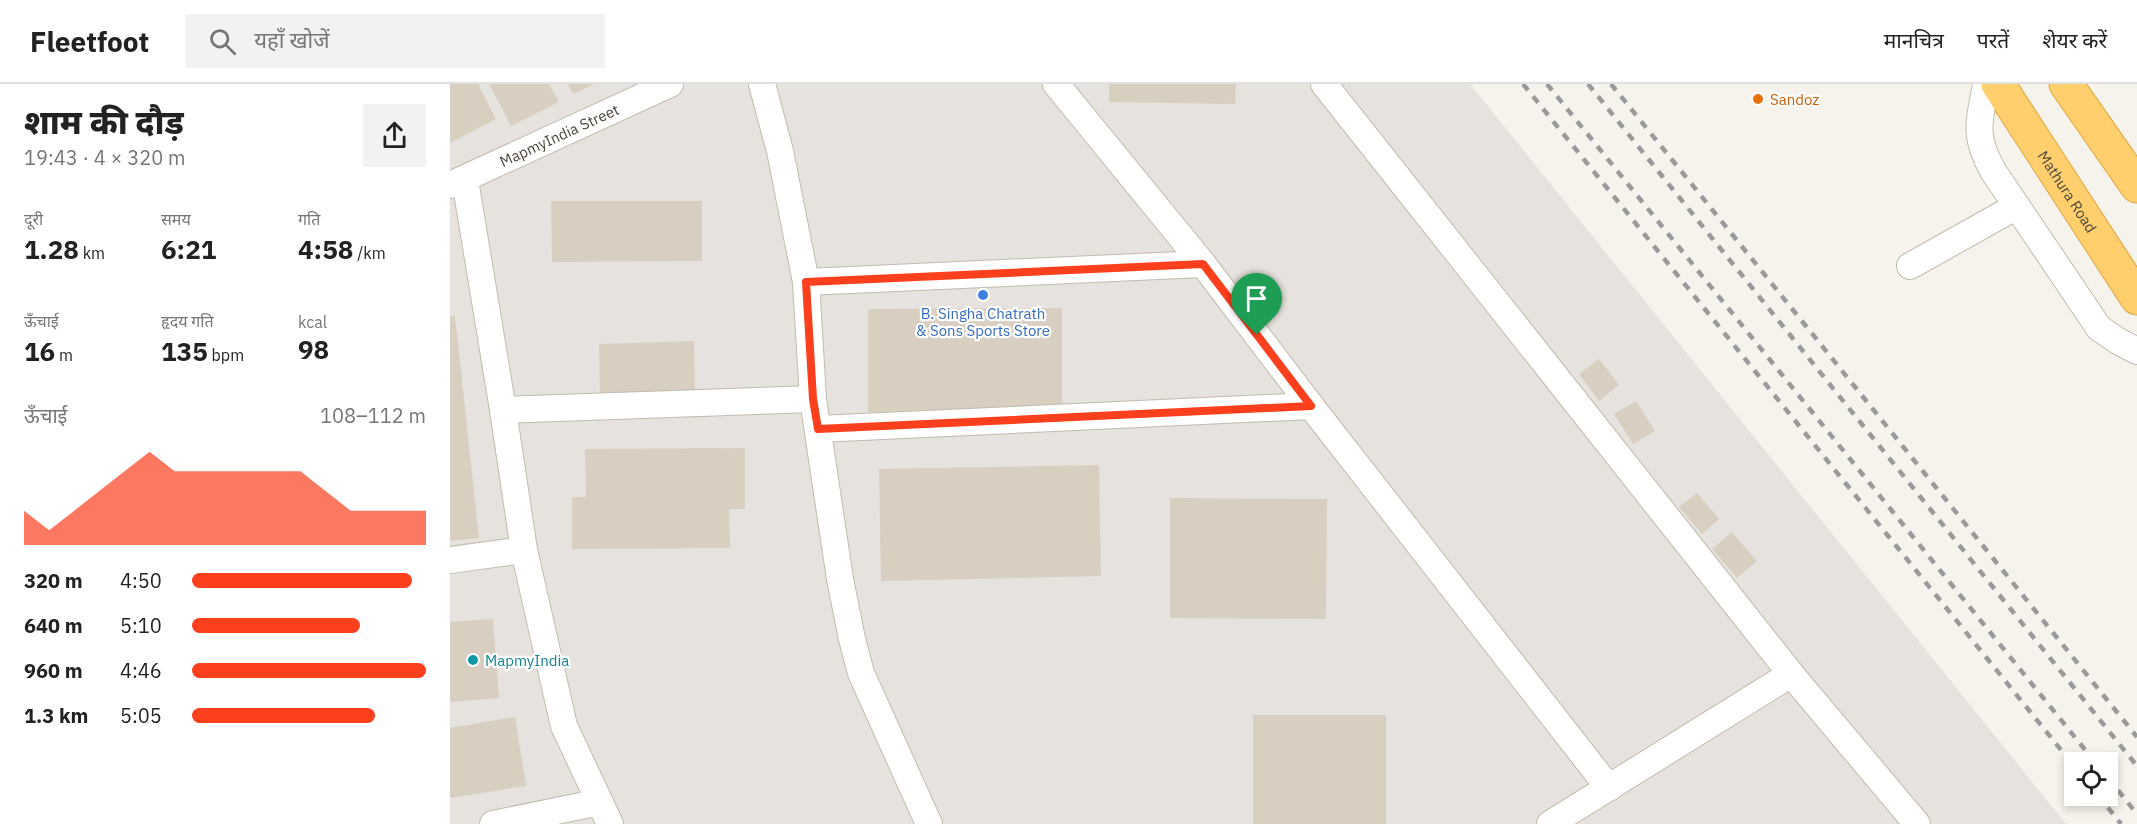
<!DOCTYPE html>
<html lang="hi">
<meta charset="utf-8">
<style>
:root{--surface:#fff;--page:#f2f2f2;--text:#222;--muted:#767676;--line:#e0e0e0;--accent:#fc3f1d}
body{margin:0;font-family:"IBM Plex Sans","Noto Sans Devanagari",sans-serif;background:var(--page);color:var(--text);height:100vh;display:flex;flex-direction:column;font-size:22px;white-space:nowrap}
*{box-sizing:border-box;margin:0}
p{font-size:20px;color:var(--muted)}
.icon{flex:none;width:33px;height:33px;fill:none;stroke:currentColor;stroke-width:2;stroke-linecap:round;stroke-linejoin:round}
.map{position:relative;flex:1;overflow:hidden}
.drawer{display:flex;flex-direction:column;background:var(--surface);width:450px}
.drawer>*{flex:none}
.buttons{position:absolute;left:1614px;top:668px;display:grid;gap:12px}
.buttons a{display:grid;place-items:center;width:54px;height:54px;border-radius:0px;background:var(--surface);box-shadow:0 3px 9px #0003;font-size:30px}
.pin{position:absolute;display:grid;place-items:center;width:51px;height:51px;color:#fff;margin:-62px -26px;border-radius:50% 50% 50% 0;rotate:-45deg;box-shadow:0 0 6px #0007}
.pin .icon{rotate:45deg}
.round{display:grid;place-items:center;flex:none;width:63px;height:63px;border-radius:0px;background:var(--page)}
.head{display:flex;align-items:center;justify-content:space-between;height:102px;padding:0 24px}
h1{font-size:33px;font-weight:800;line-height:45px}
.figures{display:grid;grid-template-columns:repeat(3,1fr);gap:9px;height:102px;padding:6px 24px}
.figures div{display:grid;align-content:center}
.figures b{font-size:26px;font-weight:800}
.figures small{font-size:16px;font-weight:400}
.figures p{font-size:16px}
.chart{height:168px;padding:12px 24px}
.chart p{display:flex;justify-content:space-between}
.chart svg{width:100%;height:108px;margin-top:6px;fill:var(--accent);opacity:.7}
ul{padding:0 24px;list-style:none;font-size:20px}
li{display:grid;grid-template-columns:96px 72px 1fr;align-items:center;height:45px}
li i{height:15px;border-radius:8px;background:var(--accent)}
header{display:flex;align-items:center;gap:36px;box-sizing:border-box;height:84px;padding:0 30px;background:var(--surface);border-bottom:2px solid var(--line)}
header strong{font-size:28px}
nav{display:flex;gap:33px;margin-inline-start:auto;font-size:21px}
.search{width:420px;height:54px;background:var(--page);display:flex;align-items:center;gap:15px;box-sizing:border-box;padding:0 21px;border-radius:0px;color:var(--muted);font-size:22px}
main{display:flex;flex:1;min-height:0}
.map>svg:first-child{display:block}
.industrial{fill:#e6e2dd}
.building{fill:#d8cfc1}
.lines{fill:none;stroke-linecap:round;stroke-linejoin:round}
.minor-casing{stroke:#c2bbae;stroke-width:28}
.highway-casing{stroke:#e0a43c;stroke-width:35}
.minor{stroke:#fff;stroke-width:26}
.highway{stroke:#ffcf6e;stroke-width:33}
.rail{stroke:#9a9a9a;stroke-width:4.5;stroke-dasharray:8 8;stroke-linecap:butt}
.route-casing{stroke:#fff;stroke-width:12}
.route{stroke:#fc3f1d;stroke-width:8}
.food-dot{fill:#e8710a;stroke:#fff;stroke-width:2}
.shop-dot{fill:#3f7fe0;stroke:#fff;stroke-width:2}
.culture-dot{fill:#0f9aa8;stroke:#fff;stroke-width:2}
.labels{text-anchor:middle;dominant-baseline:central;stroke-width:4.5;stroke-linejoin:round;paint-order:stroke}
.food-label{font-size:15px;fill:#c56008;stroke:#fff;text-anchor:start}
.street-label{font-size:15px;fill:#4b4439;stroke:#fff}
.shop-label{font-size:15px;fill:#366cbe;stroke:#fff}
.culture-label{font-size:15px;fill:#0d838f;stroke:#fff;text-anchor:start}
</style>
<header>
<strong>Fleetfoot</strong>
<div class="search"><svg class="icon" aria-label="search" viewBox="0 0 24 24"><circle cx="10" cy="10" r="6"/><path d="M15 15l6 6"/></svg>यहाँ खोजें</div>
<nav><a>मानचित्र</a><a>परतें</a><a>शेयर करें</a></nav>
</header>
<main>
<section class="drawer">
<div class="head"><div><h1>शाम की दौड़</h1><p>19:43 · 4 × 320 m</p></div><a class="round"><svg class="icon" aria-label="share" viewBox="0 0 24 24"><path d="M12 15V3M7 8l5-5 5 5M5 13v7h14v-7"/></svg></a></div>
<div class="figures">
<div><p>दूरी</p><b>1.28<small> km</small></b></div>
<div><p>समय</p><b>6:21</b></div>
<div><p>गति</p><b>4:58<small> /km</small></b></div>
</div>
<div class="figures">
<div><p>ऊँचाई</p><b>16<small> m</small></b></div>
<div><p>हृदय गति</p><b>135<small> bpm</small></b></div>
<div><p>kcal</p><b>98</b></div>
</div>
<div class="chart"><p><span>ऊँचाई</span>108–112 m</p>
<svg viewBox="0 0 160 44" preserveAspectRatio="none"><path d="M0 44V30L10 38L20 30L30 22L40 14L50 6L60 14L70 14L80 14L90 14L100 14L110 14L120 22L130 30L140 30L150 30L160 30V44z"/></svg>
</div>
<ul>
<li><b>320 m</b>4:50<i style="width:94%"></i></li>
<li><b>640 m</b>5:10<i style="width:72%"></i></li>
<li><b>960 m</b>4:46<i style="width:100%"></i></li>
<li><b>1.3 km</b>5:05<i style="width:78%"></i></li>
</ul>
</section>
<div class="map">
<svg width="1687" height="740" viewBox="0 0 1687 740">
<rect width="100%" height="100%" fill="#f6f3ec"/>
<path class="industrial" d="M0 0H1020L1616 740H0Z"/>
<path class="building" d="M0 0H28L46 35 0 59Z
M39 0H99L109 18 61 42Z
M118 0H144L123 10Z
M659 0H786L785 20 659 18Z
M101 117H252V177L102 178Z
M612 224V327L418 328V225Z
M5 232 29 454 0 457V233Z
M244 257 245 314 150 316 149 260Z
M1149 275 1169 301 1149 317 1129 290Z
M1186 317 1205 347 1183 360 1164 330Z
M295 364V425H279L280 464 122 465V413H136L135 365Z
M649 381 651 492 431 497 429 385Z
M1247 409 1269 435 1252 450 1229 423Z
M720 414 877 415 876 535 720 534Z
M1282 448 1307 477 1287 494 1262 465Z
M43 535 49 614 0 618V538Z
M803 631H936V740H803Z
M65 633 76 702 0 714V644Z"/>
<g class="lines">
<defs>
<g id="minor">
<path d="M312 0 330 67 356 198 363 315 390 495 402 555 411 589 479 740"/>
<path d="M606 0 753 180 861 322 1159 704"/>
<path d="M874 0 1341 590 1467 740"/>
<path d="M1536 0C1529 40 1523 50 1543 87L1649 244 1668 257 1687 267"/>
<path d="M15 96 53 326 74 466 114 642 160 740"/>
<path id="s1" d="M0 101 220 0"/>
<path d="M1460 182 1567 122"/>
<path d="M356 198 753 180"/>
<path d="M53 326 363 315"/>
<path d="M368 345 861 322"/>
<path d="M0 476 74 466"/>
<path d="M43 740 150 718"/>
<path d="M1100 740 1341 590"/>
</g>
<g id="highway">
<path id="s2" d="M1548 0 1687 214"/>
<path d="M1616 0 1687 102"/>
</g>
</defs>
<use href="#minor" class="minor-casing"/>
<use href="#highway" class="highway-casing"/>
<use href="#minor" class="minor"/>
<use href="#highway" class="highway"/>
<path class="rail" d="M1073 0 1624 682
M1097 0 1645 678
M1138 0 1687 682
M1161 0 1687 653
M1658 694 1687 730
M1648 711 1671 740"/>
</g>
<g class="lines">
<defs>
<path id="route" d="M753 180 861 322 368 345 363 315 356 198Z"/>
</defs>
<use href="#route" class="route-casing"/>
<use href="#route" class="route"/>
</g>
<circle class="food-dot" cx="1308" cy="15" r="6"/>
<circle class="shop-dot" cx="533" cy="211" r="6"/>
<circle class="culture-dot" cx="23" cy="576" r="6"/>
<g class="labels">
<g class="food-label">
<text x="1320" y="15">Sandoz</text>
</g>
<g class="street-label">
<text stroke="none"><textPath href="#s1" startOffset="120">MapmyIndia Street</textPath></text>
<text stroke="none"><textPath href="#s2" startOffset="128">Mathura Road</textPath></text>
</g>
<g class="shop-label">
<text x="533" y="229">B. Singha Chatrath<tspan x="533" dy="17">&amp; Sons Sports Store</tspan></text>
</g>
<g class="culture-label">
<text x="35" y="576">MapmyIndia</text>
</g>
</g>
</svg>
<div class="buttons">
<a><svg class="icon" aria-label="locate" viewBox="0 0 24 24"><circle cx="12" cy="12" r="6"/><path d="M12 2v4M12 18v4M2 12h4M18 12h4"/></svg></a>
</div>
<div class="pin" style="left:807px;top:251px;background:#1e9e55"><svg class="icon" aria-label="arrive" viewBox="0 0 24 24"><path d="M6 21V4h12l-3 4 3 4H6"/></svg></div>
</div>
</main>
